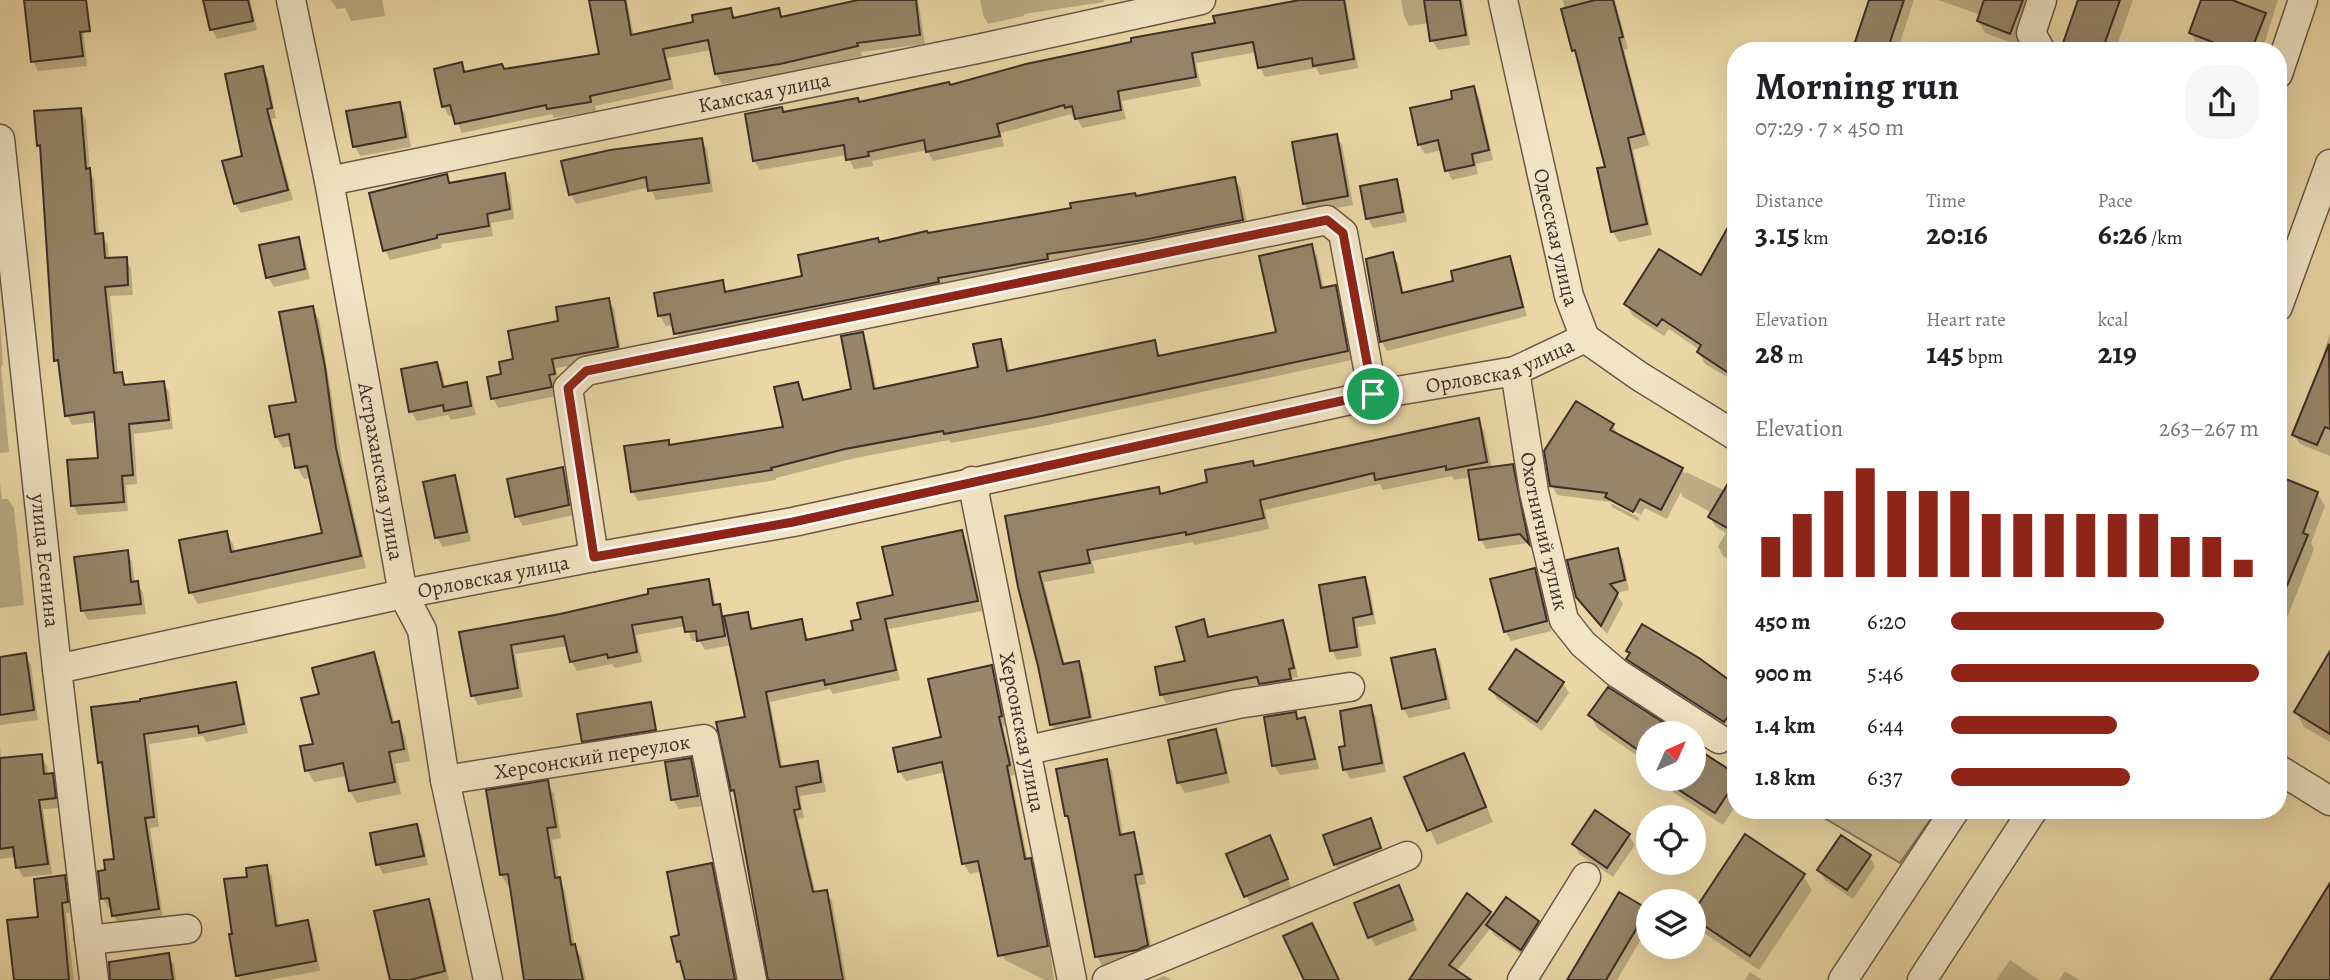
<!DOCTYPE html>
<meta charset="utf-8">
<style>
:root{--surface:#fff;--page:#f6f6f6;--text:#202124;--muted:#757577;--accent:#8f2418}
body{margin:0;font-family:Alegreya,serif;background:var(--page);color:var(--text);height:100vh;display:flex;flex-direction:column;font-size:26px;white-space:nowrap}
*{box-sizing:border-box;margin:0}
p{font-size:23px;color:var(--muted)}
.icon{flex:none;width:38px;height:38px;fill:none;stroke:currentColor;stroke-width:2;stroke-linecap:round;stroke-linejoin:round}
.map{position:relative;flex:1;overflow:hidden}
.panel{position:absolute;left:1727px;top:42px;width:560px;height:777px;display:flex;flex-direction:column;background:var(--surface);border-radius:28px;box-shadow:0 7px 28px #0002}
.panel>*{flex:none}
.needle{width:46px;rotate:45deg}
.controls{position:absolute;left:1636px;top:721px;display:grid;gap:14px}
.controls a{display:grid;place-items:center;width:70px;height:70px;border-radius:50%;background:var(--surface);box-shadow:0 7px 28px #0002;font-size:35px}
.pin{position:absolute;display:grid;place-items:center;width:60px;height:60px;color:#fff;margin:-30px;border:4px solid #fff;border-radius:50%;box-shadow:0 2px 7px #0007}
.round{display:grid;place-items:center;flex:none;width:74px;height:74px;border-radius:28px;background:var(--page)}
.head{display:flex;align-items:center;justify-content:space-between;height:119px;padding:0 28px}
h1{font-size:38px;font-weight:600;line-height:52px}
.stats{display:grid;grid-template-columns:repeat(3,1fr);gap:10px;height:119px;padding:7px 28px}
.stats div{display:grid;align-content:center}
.stats b{font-size:30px;font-weight:600}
.stats small{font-size:19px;font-weight:400}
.stats p{font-size:19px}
.chart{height:196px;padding:14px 28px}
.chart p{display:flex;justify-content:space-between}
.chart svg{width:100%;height:126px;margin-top:7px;stroke:var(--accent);stroke-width:6}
ul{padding:0 28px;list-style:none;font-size:23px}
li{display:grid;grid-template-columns:112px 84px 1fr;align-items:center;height:52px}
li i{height:18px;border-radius:9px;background:var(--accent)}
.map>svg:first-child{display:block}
.green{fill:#cdba91;stroke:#84745c;stroke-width:2}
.shadow{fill:#0003;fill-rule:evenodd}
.building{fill:#97866a;stroke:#3c2f28;stroke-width:2}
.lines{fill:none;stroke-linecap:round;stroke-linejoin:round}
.minor-casing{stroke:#685948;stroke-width:31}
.minor{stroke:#f2e5c5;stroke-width:28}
.route-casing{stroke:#fff;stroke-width:14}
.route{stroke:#8f2418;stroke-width:9}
.labels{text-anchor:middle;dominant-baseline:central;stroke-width:5;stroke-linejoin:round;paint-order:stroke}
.street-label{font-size:21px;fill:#3c2f28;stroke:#f2e5c5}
</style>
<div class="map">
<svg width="2330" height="980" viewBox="0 0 2330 980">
<rect width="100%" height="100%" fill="#ebd7a6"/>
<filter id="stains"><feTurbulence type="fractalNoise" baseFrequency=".00286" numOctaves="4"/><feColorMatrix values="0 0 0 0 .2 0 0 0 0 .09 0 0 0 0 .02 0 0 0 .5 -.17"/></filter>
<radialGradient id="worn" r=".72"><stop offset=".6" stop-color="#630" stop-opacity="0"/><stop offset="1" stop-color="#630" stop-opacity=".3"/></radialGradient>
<path class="green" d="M1811 810H1937L1900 863Z"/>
<path class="shadow" d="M25 0H80L87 66 38 71 33 61Z
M205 0H250L257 30 217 39 212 30Z
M331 0H382L385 16 351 21 345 8 337 9Z
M591 0H627L634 36 695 23 730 10 736 19 778 10 783 19 859 0H918L925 44 861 52 862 56 786 73 722 84 716 74 712 50 667 58 674 89 595 106 596 111 554 118 552 114 462 133 454 115 449 116 444 107 436 70 461 64 466 73 504 70 601 55Z
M980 0H1103L1104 2 1024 14V16L988 24 983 15Z
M1301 0H1346L1358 68 1320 75 1316 68 1265 77 1260 67 1257 52 1196 63 1201 86 1122 101 1126 119 1082 128 1076 116 1072 117 1071 114 1001 133 1004 146 933 161 927 150 872 161 873 166 854 169 847 155 760 170 754 161 747 115 781 109 784 114 859 103 950 87 1217 24Z
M1401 0H1463L1470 45 1438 50 1432 40 1429 23 1409 26 1404 16Z
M1563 0H1615L1628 49 1624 50 1649 145 1633 150 1652 235 1619 242 1612 231 1607 168 1580 61 1573 50Z
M1871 0H1914L1899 46 1911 51H1853Z
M1938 0H2033L2017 45 1985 33 1978 21 1981 15Z
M2080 0H2133L2115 51H2066L2064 46Z
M2203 0H2278L2262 51H2197L2198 46 2191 33Z
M262 68 268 78 276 118 271 119 293 200 241 213 235 204 224 162 244 157Z
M1473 88 1479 98 1493 160 1476 164 1478 174 1452 180 1447 170 1442 150 1425 154 1419 144 1454 100Z
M399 104 405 114 411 147 360 156 355 146Z
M80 110 86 120 90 172 94 180 99 235H102L108 245 109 260 126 259 131 269 133 295 110 296 118 374H121L127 387 163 382 169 392 173 429 134 434 137 484 126 485 128 511 78 515 73 505 100 459 97 422 72 425 67 415 61 369 56 360 42 152 38 145Z
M1336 136 1342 145 1353 205 1310 213 1304 203Z
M701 140 707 149 713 192 656 200 650 187 576 204 571 194Z
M504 175 510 185 514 219 491 223 493 236 441 244 442 248 390 260 385 250 447 176 451 185Z
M1235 179 1241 189 1248 230 682 344 674 325 666 326 660 316 722 282 728 293 804 277 879 243Z
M1396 181 1401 191 1407 222 1373 228 1368 218Z
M1736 217V382L1705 364 1699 353 1700 350 1669 329 1664 336 1633 316 1626 304 1702 278Z
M298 239 303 249 310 279 274 287 268 277Z
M1311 246 1317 256 1324 289 1335 287 1340 297 1352 360 1043 426 951 443 949 440 851 459 776 478V480L638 501 632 491 668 442 670 446 785 429 797 384 805 401 853 390 862 334 867 343 877 390 980 368 1000 341 1006 351 1010 372 1154 342 1161 357 1278 333Z
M1392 254 1398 264 1404 294 1455 282 1509 258 1514 268 1527 316 1387 351 1382 342 1368 260Z
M608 300 614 309 622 357 556 368 559 384 554 385 556 396 498 408 493 398 503 376 515 360 561 323Z
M312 308 319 319 342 461 366 568 198 604 191 592 226 532 233 544 235 553 324 534 312 477 304 479 297 467 293 446 283 448 276 436 298 403Z
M0 322 3 365 1 366 9 452 0 453Z
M2330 333V456L2300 444 2294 435 2324 362 2322 359Z
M436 364 442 373 445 388 466 384 471 394 476 415 451 420 448 415 417 421 411 411Z
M1478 420 1484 431 1492 469 1512 466 1517 475 1532 549 1527 543 1486 549 1481 539 1471 477 1454 480 1452 476 1383 490 1380 484 1265 510 1269 529 1194 545 1193 542 1092 561 1095 573 1044 582 1065 666 1078 663 1084 674 1094 728 1057 735 1051 724 1008 518 1158 489 1162 495 1209 484 1253 463 1255 467Z
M1613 426 1618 435 1682 470 1685 474 1686 472 1736 496V564L1723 556 1718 546 1726 533 1715 526 1710 517 1712 513 1683 497 1681 492 1667 519 1645 508 1638 521 1612 507 1610 502 1557 495 1552 485ZM1609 498 1641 515 1640 518 1609 502Z
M562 469 568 479 574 515 523 526 517 516Z
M454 477 459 487 471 541 443 547 437 538 425 484Z
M2278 478 2317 493 2325 506 2311 543 2314 549 2278 641Z
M0 483 2 499H8L14 508 24 605 0 608Z
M961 532 967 542 982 611 889 629 900 680 833 694 830 689 770 702 783 769 817 763 822 772 826 792 800 796 804 818 798 819 816 894 826 892 832 901 846 980H770L737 796 733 790 747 718 732 645 705 650 699 640 692 641 686 626 636 635 642 662 615 668 612 664 577 671 571 661 568 646 515 654 523 697 478 705 473 696 462 634 560 616 708 581 713 591 716 607 719 606 724 616 747 613 754 630 801 621 809 641 855 631 863 620 895 596Z
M1617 550 1623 559 1629 590 1616 593 1623 604 1607 634 1584 607 1577 597Z
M127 552 132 562 135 583H137L143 593 146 614 88 620 83 611Z
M1534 570 1540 580 1551 631 1511 641 1505 631Z
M1365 579 1370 589 1376 624 1357 627 1362 656 1337 660 1332 650Z
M1203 621 1210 638 1282 622 1287 631 1298 677 1293 678 1294 688 1265 692 1262 685 1166 703 1161 694 1187 663Z
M1435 651 1440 660 1451 709 1409 718 1403 708Z
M1628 651 1736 687V722L1730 731 1635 669 1629 660 1631 656Z
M373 654 380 667 395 724 398 723 405 736 410 761 395 764 401 794 357 803 350 791 347 776 314 782 307 770 315 745 321 695Z
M25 655 31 665 38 720 0 725V659Z
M2330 660V742L2304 727 2296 712Z
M991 667 997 677 1006 726H1003L1015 775 1011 776 1028 861 1035 870 1053 956H1051L1054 980H1045L1005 960 999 950 982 871 970 874 964 864 946 772 906 781 900 772 943 738Z
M1563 683 1569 693 1542 731 1497 699 1491 689Z
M235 684 240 694 248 733 206 742 203 736 149 744 159 827 150 828 163 919 119 925 114 915 113 907 108 908 103 898 107 872 116 860 104 769 100 762 142 703Z
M1608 689 1676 733H1648V763L1598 729 1590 715Z
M650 704 657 734 586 745 583 741Z
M1370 707 1376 717 1386 772 1350 779 1345 769 1347 747Z
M1295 714 1299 720 1304 719 1310 729 1319 769 1280 775 1274 765Z
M1215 731 1221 741 1230 783 1185 793 1179 783 1170 741Z
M0 745 1 760 41 756 47 766 48 775H52L57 785 60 808 43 809 52 874 23 877 18 868 16 857 0 859Z
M1694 745 1703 750 1707 757 1736 776V805L1723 825 1653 779H1694Z
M1463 755 1472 770 1493 822 1437 845 1407 778Z
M690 760 696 770 703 806 679 809 673 800Z
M1106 761 1112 771 1123 836 1133 834 1138 844 1146 884 1139 885 1153 955 1143 959 1102 966 1097 956 1071 824 1066 816Z
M547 782 554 794 561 838 552 840 559 879 565 891 575 947 581 957 586 980H526L512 886H508L501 875Z
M1370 820 1385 858 1341 874 1335 864Z
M416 826 422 835 428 865 383 874 378 864Z
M1629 835 1635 845 1613 877 1579 854 1574 844Z
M1270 838 1292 889 1251 906 1228 855Z
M1869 856 1875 866 1853 899 1825 880 1819 870Z
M711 865 717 875 738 980H686L673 938 681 936Z
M267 867 272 877 279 927 308 922 313 932 320 971 269 980H240L237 975 234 935 248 878Z
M1803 875 1812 890 1759 970 1701 931 1694 919V914Z
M64 877 69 887 72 912 66 913 74 980H16L40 918Z
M1399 887 1417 930 1376 946 1370 937Z
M1620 894 1647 910 1648 927 1617 980H1566L1571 973 1573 974Z
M428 901 434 911 449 980H392Z
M1490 913 1493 918 1538 922 1544 932 1527 958 1494 935 1490 929 1456 972 1468 980H1411Z
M168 955 174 965 176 980H123Z
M2010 960 2039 980H1996Z
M2065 971 2079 980H2059Z
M1750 972 1762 980H1745Z
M1164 976 1172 980H1154Z"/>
<path class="building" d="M24 0H86L90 31 80 32 83 56 31 62Z
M203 0H248L253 21 210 30Z
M589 0H625L631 35 693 22 692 15 731 8 733 18 779 8 781 17 858 0H916L920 35 857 43 858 46 780 64 715 74 708 40 663 49 670 79 590 96 591 102 547 109 546 105 455 124 450 105 442 107 434 69 462 62 464 72 502 64 504 69 599 54Z
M1300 0H1344L1354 59 1313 66 1312 58 1258 68 1253 42 1192 53 1196 77 1118 91 1121 110 1075 119 1072 106 1065 108 1064 105 997 124 1000 136 926 152 924 140 868 152 869 156 846 160 844 145 753 161 745 114 782 107 783 112 858 98 859 102 949 82 950 85 1026 64 1131 42V38L1215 23 1213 16Z
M1424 0H1460L1466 35 1430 41Z
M1595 0H1613L1623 37 1619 38 1644 134 1628 138 1647 224 1611 232 1597 168 1605 167 1575 50 1572 51 1561 9Z
M1869 0H1904L1887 51H1852Z
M1984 0H2023L2010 34 1977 21Z
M2078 0H2120L2102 51H2075L2062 46Z
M2201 0H2232L2266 13 2251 51H2235L2189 33Z
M263 66 272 108 267 109 288 190 234 204 222 161 242 156 225 74Z
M1474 86 1489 150 1472 154 1474 165 1445 171 1438 140 1418 145 1410 108 1452 99 1451 91Z
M400 102 406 137 353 147 346 111Z
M81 108 86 169 90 168 95 234 103 233 105 258 127 257 128 285 105 287 114 373 122 372 124 385 164 381 169 420 129 424 133 475 122 476 124 502 71 506 67 460 98 458 94 412 65 416 58 360 54 361 40 145 37 146 34 111Z
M1337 134 1348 196 1303 204 1292 142Z
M702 138 709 183 648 191 646 177 569 195 561 161 610 150Z
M505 173 510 209 487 214 489 226 437 235V238L383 251 369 193 447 174 449 183Z
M1235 177 1243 220 1143 240 1047 254 1048 259 938 278 939 282 674 334 670 314 658 316 654 293 723 280 725 292 802 276 798 255 878 238 879 242 927 231 928 233 1071 208 1070 203 1135 193 1136 196Z
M1397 179 1403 212 1366 219 1360 186Z
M1736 213V378L1697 352 1701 345 1662 319 1657 326 1624 304 1659 249 1701 275Z
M299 237 305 269 266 278 259 245Z
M1312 244 1321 288 1336 285 1348 351 1037 417 944 434 943 431 845 449 771 468 772 470 631 492 624 446 669 440V445L783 427 774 387 798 382 803 400 851 389 841 336 863 332 874 389 978 367 973 344 1001 339 1007 371 1155 340 1158 356 1276 332 1259 256Z
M1393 252 1402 293 1453 281 1451 271 1510 256 1523 307 1380 342 1366 259Z
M609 298 618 347 552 359 555 374 549 375 552 387 491 399 487 377 501 374 499 362 513 359 508 331 558 321 556 307Z
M313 306 325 367 336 448 361 556 189 593 179 540 227 531 231 552 322 533 307 466 295 468 289 434 275 437 269 406 296 402 279 312Z
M2329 344 2330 429 2325 427 2317 445 2292 435Z
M437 362 443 387 467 382 471 406 444 411 443 405 409 412 401 369Z
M1576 401 1614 424 1610 430 1683 468 1661 510 1640 499 1633 512 1605 497 1607 493 1550 486 1544 451Z
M1479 418 1487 462 1446 470V466L1375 480 1374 473 1260 500 1264 518 1186 535V532L1087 550 1090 563 1039 572 1063 664 1079 661 1090 717 1050 725 1038 666 1018 587 1005 516 1159 487 1160 494 1207 482 1205 470 1253 461 1254 466Z
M1513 464 1529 544 1520 534 1479 540 1468 470Z
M563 467 569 505 515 517 507 479Z
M1736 470V533L1708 517Z
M455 475 467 532 435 538 423 482Z
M2278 476 2318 492 2303 533 2308 535 2279 605Z
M962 530 978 601 885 619 896 670 825 685 824 680 766 692 780 767 818 761 821 782 796 787 800 809 794 810 813 892 827 890 843 980H768L734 790 731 791 716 722 745 717 724 616 748 612 751 629 802 619 806 640 853 630 851 621 861 619 857 603 893 595 882 547Z
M1618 548 1625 580 1610 584 1618 593 1601 626 1576 597 1567 560Z
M128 550 131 582 138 581 141 604 81 611 74 557Z
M1535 568 1547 621 1504 632 1490 579Z
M1365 577 1372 614 1353 618 1357 647 1330 651 1319 585Z
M709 579 713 605 720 604 725 636 697 641 696 631 685 632 682 617 632 625 637 652 608 658 607 654 570 662 564 636 511 645 518 688 471 696 459 632 560 614 648 594V589Z
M1204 619 1208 637 1283 620 1294 668 1289 669 1291 679 1259 684 1257 677 1160 695 1155 667 1185 661 1176 627Z
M1642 624 1699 658 1736 685V705L1724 722 1626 659 1630 653 1626 651Z
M1435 649 1446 699 1402 709 1391 658Z
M1516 649 1564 682 1537 722 1489 689Z
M2330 651V734L2294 712Z
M374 652 392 723 399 721 404 749 389 752 395 782 349 791 343 763 305 771 300 746 313 744 301 698 319 694 312 668Z
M26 653 34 710 0 715V657Z
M992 665 1002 716 999 717 1010 765 1007 766 1025 859 1031 858 1048 946 998 956 978 861 962 864 942 762 898 772 893 748 941 737 928 679Z
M236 682 244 724 199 733 198 726 144 734 154 817 145 818 159 909 112 916 109 898 101 899 98 871 105 870 104 860 114 859 102 762 98 763 91 707 140 701V699Z
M1608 687 1680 733H1648V757L1588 715Z
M651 702 656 730 582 742 577 714Z
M1371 705 1382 763 1343 770 1339 747 1345 746 1340 711Z
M1296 712 1297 719 1305 717 1315 759 1272 766 1264 717Z
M1216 729 1226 773 1177 783 1168 740Z
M1694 743 1704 749 1702 752 1736 774V781L1715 813 1662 779H1694Z
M1464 753 1486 807 1427 831 1404 777Z
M42 754 44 774 53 773 56 798 39 800 48 864 16 868 13 847 0 849V758Z
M691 758 698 796 671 800 665 762Z
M1107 759 1120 835 1134 832 1142 874 1135 875 1148 945 1137 950 1095 957 1068 816H1065L1056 769Z
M548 780 556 827 547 828 555 878 560 877 571 945 575 944 583 980H524L508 874 500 875 486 790Z
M1595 810 1630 834 1607 868 1572 844Z
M1371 818 1381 848 1334 865 1323 835Z
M417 824 424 856 376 865 370 833Z
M1745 834 1805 874 1750 956 1694 919V911Z
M1270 835 1288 879 1244 897 1226 854Z
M1841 835 1871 855 1847 890 1817 870Z
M712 863 735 980H685L680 961 677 962 671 937 679 935 667 872Z
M267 865 276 926 308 920 316 961 236 976 229 934H232L224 879 247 877 246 868Z
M65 875 68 902 62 903 69 980H14L7 920 38 917 34 879Z
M2330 883V980H2270Z
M1399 885 1413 920 1368 938 1354 903Z
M1619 892 1648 909 1606 980H1567Z
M1467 893 1491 912 1449 965 1471 980H1409Z
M1506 897 1539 921 1521 950 1486 925Z
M429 899 445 971 410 980H390L374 911Z
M1312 923 1339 980H1304L1283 936Z
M169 953 173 980H110L109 962Z"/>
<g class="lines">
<defs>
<g id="minor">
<path id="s1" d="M291 0 329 181 403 594 422 630 445 780 488 980"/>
<path id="s2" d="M1503 0 1569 296 1585 338 1639 376 1736 436"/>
<path d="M2041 51 2031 33 2042 0"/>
<path d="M2278 74 2303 0"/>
<path id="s3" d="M0 139 57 669 94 980"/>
<path id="s4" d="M329 181 982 48 1201 0"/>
<path d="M2278 307 2330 164"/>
<path id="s5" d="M1515 371 1534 492 1564 620 1583 644 1617 673 1719 739"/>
<path id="s6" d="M972 481 1072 980"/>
<path d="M594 557 568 388 586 371 1327 220 1343 233 1373 395"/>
<path id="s7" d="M57 669 403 594 594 557 793 522 1373 395 1515 371 1585 338"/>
<path d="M1028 750 1238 704 1350 687"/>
<path d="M2278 769 2330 801"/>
<path id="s8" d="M445 780 704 739 752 980"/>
<path d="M89 940 187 929"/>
<path d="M1107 980 1407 856"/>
<path d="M1522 980 1586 877"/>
<path d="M1843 980 1955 810"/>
<path d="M1922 980 2033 810"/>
</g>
</defs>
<use href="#minor" class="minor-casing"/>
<use href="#minor" class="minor"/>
</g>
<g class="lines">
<defs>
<path id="route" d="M1327 220 1343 233 1373 394 793 522 594 557 568 388 586 371Z"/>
</defs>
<use href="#route" class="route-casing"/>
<use href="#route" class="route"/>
</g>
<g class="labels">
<g class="street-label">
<text stroke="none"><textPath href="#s4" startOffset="444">Камская улица</textPath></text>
<text stroke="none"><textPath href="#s2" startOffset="243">Одесская улица</textPath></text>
<text stroke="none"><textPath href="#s7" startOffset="1475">Орловская улица</textPath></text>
<text stroke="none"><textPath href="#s1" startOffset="480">Астраханская улица</textPath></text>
<text stroke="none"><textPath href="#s5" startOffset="163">Охотничий тупик</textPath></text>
<text stroke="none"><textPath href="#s3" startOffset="424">улица Есенина</textPath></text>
<text stroke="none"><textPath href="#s7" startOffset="446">Орловская улица</textPath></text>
<text stroke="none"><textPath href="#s6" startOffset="256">Херсонская улица</textPath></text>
<text stroke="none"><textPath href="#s8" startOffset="149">Херсонский переулок</textPath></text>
</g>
</g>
<rect width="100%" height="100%" filter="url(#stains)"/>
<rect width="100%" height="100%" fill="url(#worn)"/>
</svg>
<div class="controls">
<a><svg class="needle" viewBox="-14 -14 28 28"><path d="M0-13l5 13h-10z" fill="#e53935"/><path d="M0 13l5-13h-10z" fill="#757577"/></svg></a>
<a><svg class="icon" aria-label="locate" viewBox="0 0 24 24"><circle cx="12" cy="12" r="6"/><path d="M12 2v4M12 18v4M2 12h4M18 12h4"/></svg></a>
<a><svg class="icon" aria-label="layers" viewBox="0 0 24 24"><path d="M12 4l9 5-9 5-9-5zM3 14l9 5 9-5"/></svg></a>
</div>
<div class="pin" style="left:1373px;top:394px;background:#1e9e55"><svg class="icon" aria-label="arrive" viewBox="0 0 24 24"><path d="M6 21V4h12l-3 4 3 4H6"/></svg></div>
<section class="panel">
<div class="head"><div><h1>Morning run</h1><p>07:29 · 7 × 450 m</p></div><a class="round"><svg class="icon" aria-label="share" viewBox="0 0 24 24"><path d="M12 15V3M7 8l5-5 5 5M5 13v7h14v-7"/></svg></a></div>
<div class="stats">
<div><p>Distance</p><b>3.15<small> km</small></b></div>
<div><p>Time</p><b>20:16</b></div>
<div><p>Pace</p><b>6:26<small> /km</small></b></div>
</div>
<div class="stats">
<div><p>Elevation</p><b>28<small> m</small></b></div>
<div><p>Heart rate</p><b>145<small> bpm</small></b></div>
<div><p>kcal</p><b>219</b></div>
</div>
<div class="chart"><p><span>Elevation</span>263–267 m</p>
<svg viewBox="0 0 160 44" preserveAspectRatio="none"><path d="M5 44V30M15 44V22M25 44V14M35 44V6M45 44V14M55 44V14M65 44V14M75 44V22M85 44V22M95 44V22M105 44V22M115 44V22M125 44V22M135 44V30M145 44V30M155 44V38"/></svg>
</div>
<ul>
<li><b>450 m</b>6:20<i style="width:69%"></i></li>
<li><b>900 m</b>5:46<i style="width:100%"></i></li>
<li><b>1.4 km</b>6:44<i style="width:54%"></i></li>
<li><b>1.8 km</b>6:37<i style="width:58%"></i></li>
</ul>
</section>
</div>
